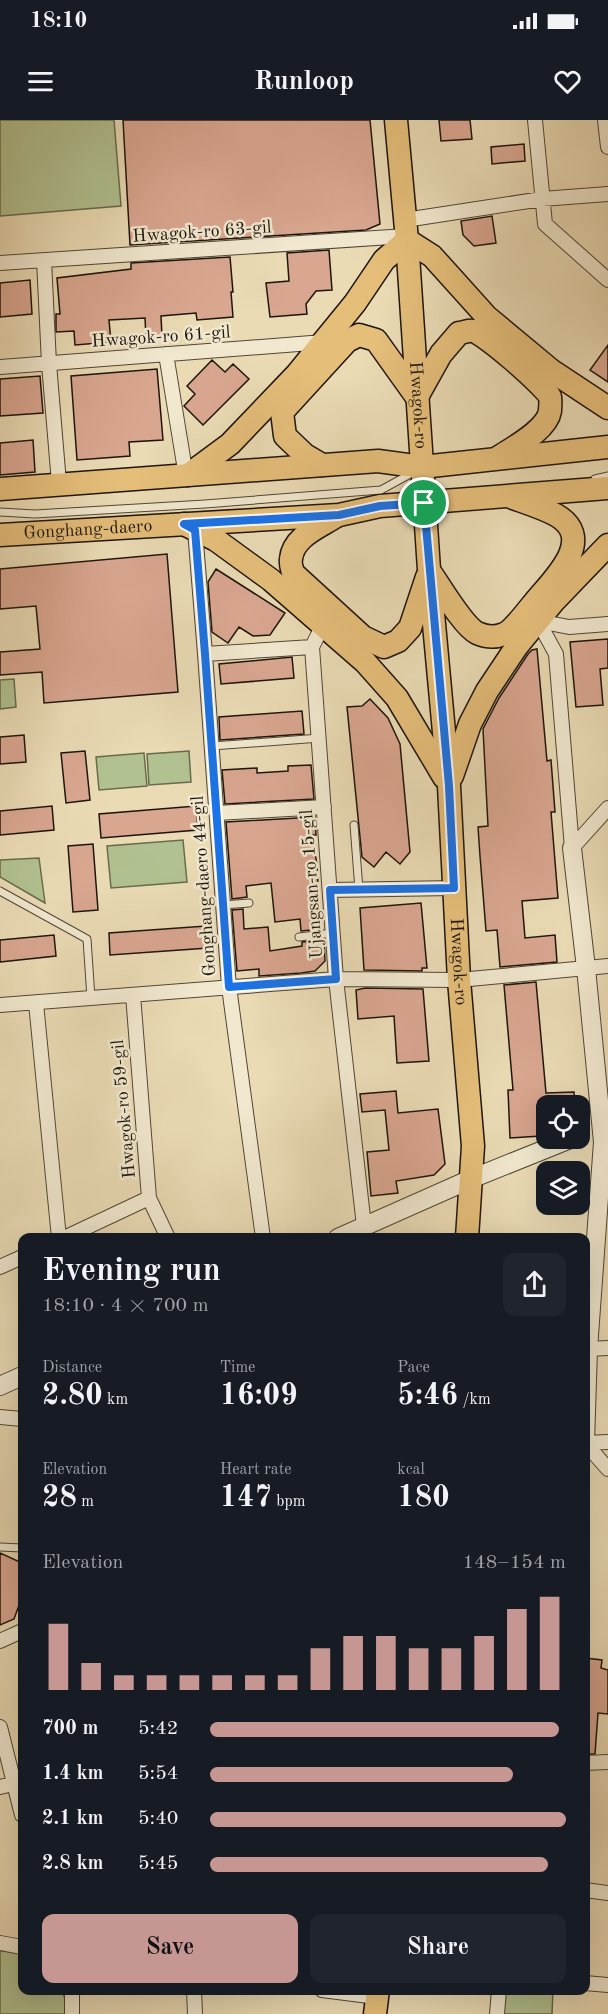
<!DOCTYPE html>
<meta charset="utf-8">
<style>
:root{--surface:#171b24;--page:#20242c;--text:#f1f3f6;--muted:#9ea1a6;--accent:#c59692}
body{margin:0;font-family:"Old Standard TT",serif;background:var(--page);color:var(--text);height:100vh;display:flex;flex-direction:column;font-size:22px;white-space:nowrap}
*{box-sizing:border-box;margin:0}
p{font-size:20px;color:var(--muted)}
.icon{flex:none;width:33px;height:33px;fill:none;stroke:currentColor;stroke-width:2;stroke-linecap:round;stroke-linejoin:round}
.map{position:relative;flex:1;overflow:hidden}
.details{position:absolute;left:18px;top:1113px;width:572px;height:762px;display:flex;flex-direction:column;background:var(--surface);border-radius:12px;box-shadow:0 6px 24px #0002}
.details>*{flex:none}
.controls{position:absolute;left:536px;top:975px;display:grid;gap:12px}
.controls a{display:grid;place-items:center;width:54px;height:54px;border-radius:12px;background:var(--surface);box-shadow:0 6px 24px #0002;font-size:30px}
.pin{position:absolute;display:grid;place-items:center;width:51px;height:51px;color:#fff;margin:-26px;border:3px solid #fff;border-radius:50%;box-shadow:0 2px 6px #0007}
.round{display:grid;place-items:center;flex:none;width:63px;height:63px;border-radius:12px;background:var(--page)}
.head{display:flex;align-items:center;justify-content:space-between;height:102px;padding:0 24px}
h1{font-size:33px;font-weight:700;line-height:45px}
.figures{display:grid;grid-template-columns:repeat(3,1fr);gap:9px;height:102px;padding:6px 24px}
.figures div{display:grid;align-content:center}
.figures b{font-size:30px;font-weight:700}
.figures small{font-size:16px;font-weight:400}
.figures p{font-size:16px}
.chart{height:168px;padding:12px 24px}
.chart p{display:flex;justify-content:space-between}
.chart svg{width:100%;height:108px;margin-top:6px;stroke:var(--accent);stroke-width:6}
.primary-button{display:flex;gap:12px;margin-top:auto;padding:12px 24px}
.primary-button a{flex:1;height:69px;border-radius:12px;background:var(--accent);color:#111;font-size:24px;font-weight:700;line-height:69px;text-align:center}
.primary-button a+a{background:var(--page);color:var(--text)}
ul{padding:0 24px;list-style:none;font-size:20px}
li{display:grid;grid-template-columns:96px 72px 1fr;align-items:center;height:45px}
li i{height:15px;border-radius:8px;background:var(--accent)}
.status{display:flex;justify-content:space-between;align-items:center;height:42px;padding:0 30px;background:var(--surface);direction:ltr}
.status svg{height:16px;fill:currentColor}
header{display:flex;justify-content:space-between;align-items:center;height:78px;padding:0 24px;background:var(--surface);font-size:27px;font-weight:700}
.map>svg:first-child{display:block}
.green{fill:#b2c191;stroke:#686b4e;stroke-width:1.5}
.building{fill:#d9a690;stroke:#1d150c;stroke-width:1.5}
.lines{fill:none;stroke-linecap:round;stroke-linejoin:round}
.service-casing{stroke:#504636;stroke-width:9}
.minor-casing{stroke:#504636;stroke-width:16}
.tertiary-casing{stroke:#504636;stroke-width:20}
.primary-casing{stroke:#1d150c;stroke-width:25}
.service{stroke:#f1e8cf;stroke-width:7}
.minor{stroke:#f1e8cf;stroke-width:14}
.tertiary{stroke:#f1e8cf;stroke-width:18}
.primary{stroke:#e5be7a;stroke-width:22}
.route-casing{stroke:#fff;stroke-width:12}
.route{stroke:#1a73e8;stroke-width:8}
.labels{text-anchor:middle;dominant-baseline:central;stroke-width:5;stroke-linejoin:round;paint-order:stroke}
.street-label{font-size:18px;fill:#1d150c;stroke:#f1e8cf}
</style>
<div class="status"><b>18:10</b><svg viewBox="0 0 49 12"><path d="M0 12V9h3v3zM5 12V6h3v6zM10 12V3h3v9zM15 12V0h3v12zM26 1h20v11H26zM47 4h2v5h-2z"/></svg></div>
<header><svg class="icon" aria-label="menu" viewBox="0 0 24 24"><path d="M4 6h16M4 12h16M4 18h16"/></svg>Runloop<svg class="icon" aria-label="heart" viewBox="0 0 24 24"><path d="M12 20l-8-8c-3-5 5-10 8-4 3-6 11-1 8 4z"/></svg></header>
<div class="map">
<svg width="608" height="1894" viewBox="0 0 608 1894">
<rect width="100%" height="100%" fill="#eadbb5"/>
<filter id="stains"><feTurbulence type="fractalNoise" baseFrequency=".00333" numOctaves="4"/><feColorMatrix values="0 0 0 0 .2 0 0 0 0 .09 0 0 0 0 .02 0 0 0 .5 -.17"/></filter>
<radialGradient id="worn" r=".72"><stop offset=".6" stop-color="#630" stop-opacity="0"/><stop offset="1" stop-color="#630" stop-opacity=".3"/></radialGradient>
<path class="green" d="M0 0H114L121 86 0 96Z
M14 559 16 587 0 589V560Z
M189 631 191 662 149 665 147 634Z
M144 633 147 666 99 670 96 637Z
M183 720 187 762 111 768 107 726Z
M39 738 45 783 0 757V740Z
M0 1830 22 1834V1870L62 1871 68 1887 67 1894H0Z
M506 1871H553L552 1894H503Z"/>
<path class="building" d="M123 0H370L380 104 366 110 130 125Z
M439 0H470L472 19 441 21Z
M524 24 525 41 492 44 491 27Z
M492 96 496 123 474 126 463 115 461 101Z
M329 130 332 170 316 171 306 184 307 194 270 197 266 163 289 161 287 133Z
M230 137 233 172H231L233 197 197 200 196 193 161 196 162 217 146 218 145 198 109 200 111 222 75 225 74 211 56 212V194H60L57 158 131 149V143Z
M30 160 32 194 0 197V163Z
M608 225V262L590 250Z
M212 240 225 252 233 244 249 259 203 305 184 286 195 274 187 266Z
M157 249 163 320 129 322 130 336 77 340 71 256Z
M40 256 43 293 0 296V259Z
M33 320 35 352 0 355V323Z
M167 434 178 572 44 583 42 552 0 555V532L40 529 36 486 0 489V449Z
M216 449 285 493 270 515 253 516 239 507 228 523 212 512 208 462Z
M608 519V548L600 549 603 585 576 587 570 522Z
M537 529 547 641 551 640 555 692H551L558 778 522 781 525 818 555 815 557 842 500 847 497 810 486 811 480 736 478 707 488 706 483 609 499 578 528 534 532 530Z
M292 537 294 558 221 564 219 544Z
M370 579 388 598 400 624 410 732 400 744 386 732 374 747 362 737 347 587 362 586Z
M302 591 304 614 220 620 219 597Z
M24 615 26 642 0 644V617Z
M85 631 90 680 66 683 61 633Z
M311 645 314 679 225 684 222 650 257 648V653L288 651V646Z
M52 686 54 710 0 715V691Z
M196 686 198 710 101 718 99 694Z
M315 697 316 715H312L317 745 320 809 301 811 300 799 275 802 271 763 246 766 247 777 232 779 226 702Z
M93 724 98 790 73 792 68 726Z
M421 783 427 848H422V851L364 850 360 788Z
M243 789 244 809 268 807 270 831 302 826V822L324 820 325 841 315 851 301 853 259 856V849L237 851 232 790Z
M206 806 208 828 110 835 109 813Z
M54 815 56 836 0 842V820Z
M536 862 546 973 574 972 575 986H540L541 1016 510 1018 508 970H513L504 865Z
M365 868 423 869 429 941 397 943 394 896 358 899 356 870Z
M396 971 398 993 438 989 445 1044 434 1055 396 1061 398 1073 371 1076 367 1032 389 1030 385 990 362 992 360 974Z
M0 1433 22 1443V1477L14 1499 0 1505Z
M585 1538 602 1540 601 1548 608 1550V1594L598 1593 595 1634H585Z"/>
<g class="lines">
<defs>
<path id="service" d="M595 359 608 356
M0 392 35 394 205 384 381 370 412 353
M212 626 320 618
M354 705 359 770
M0 771 87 819 91 878
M223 785 249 783
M299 817 333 813
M0 1427 22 1428"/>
<path id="minor" d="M535 0 545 104 608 160
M605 0 608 27
M405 100 542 79 608 74
M44 140 49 244 59 363
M0 143 406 116
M166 234 186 356
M0 247 324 222
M195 410 205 534 229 867 263 1118
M538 501 556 534 572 728
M538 501 569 507 608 504
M323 505 312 527 336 859 364 1106 362 1118
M205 534 312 527
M217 693 324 687
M572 728 608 688
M330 770 454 768
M36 883 59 1118
M0 885 336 859 459 860 608 846
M149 1078 168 1118
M64 1118 149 1078 133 875
M0 1147 22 1137
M588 1229 608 1228
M0 1297 22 1299
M585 1323 608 1349
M585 1323 608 1322
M0 1521 22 1511
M0 1607 22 1695
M585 1643 608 1642
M0 1667 22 1662
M585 1770 608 1773
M0 1823 22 1827
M585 1863 608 1865
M72 1870V1894
M194 1870 195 1894
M322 1870 377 1877
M497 1894 499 1870"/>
<path id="tertiary" d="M572 728 586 848 603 1022 588 1229 585 1323
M338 1118 471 1059 573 1018
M0 1266 22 1256"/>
<g id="primary">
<path id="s1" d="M396 0 407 120 429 450 449 666 459 860 473 1026 467 1118"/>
<path d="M407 120 432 136 487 197 552 251 608 288"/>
<path d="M417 277 441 234 459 213C463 213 469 210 473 211 483 212 546 267 550 277 551 280 550 288 550 291 547 310 514 327 499 337"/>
<path d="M322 345 305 335 285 316 282 292 347 221 359 215 376 220 416 276"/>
<path d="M188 355 230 324 297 254 355 183 384 140 407 120"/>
<path d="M0 369 378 341 422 347 608 327"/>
<path d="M335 397C319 407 293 417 291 439 290 443 292 449 293 453L363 517 384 527 398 521 410 508 427 457"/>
<path d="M184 404 216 420 271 460 365 542 397 578 444 657"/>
<path id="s2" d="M0 415 339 395 380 386 608 368"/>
<path d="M430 452C440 466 463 506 477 513 486 517 495 518 504 514 513 511 530 487 538 478 556 457 596 418 556 395 543 388 527 383 513 378"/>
<path d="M452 656 470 604 487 571 517 526 554 481 608 425"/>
<path d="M375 1894 378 1870"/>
</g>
</defs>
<use href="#service" class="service-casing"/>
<use href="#minor" class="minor-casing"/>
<use href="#tertiary" class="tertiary-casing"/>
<use href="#primary" class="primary-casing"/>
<use href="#service" class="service"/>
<use href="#minor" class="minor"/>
<use href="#tertiary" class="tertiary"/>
<use href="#primary" class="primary"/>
</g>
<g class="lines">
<defs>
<path id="route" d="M424 383 449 666 454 768 330 770 336 859 229 867 205 534 195 410 184 404 339 395 380 386Z"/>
</defs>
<use href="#route" class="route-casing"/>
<use href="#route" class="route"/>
</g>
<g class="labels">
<g class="street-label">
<text transform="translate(202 112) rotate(-4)">Hwagok-ro 63-gil</text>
<text transform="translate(161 217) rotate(-4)">Hwagok-ro 61-gil</text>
<text stroke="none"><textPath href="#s1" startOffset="286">Hwagok-ro</textPath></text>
<text stroke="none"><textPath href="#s2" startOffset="88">Gonghang-daero</textPath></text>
<text transform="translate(312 764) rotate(-94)">Ujangsan-ro 15-gil</text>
<text transform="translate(204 766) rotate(-94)">Gonghang-daero 44-gil</text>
<text stroke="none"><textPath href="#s1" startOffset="844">Hwagok-ro</textPath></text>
<text transform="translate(124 989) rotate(-95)">Hwagok-ro 59-gil</text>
</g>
</g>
<rect width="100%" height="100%" filter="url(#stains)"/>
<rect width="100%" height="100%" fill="url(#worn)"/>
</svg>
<div class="controls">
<a><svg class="icon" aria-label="locate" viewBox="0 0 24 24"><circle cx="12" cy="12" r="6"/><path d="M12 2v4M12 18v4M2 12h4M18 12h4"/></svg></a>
<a><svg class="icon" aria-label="layers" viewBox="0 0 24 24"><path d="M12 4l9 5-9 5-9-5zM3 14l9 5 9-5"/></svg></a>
</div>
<div class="pin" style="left:424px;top:383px;background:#1e9e55"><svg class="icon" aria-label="arrive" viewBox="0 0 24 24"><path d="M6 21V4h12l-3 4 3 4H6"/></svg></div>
<section class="details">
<div class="head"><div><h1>Evening run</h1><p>18:10 · 4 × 700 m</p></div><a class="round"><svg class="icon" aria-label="share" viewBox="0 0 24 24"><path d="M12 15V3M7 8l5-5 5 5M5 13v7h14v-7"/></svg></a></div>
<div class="figures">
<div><p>Distance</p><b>2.80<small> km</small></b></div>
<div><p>Time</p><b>16:09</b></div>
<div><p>Pace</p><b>5:46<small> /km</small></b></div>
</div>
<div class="figures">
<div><p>Elevation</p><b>28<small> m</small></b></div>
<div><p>Heart rate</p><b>147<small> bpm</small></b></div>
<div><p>kcal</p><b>180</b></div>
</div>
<div class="chart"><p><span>Elevation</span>148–154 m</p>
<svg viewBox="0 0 160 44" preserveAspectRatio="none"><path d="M5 44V17M15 44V33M25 44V38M35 44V38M45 44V38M55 44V38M65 44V38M75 44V38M85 44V27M95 44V22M105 44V22M115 44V27M125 44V27M135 44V22M145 44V11M155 44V6"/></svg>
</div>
<ul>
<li><b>700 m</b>5:42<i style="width:98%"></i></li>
<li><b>1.4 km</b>5:54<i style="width:85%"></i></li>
<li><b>2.1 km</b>5:40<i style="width:100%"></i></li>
<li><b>2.8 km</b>5:45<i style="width:95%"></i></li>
</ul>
<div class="primary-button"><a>Save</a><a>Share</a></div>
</section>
</div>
